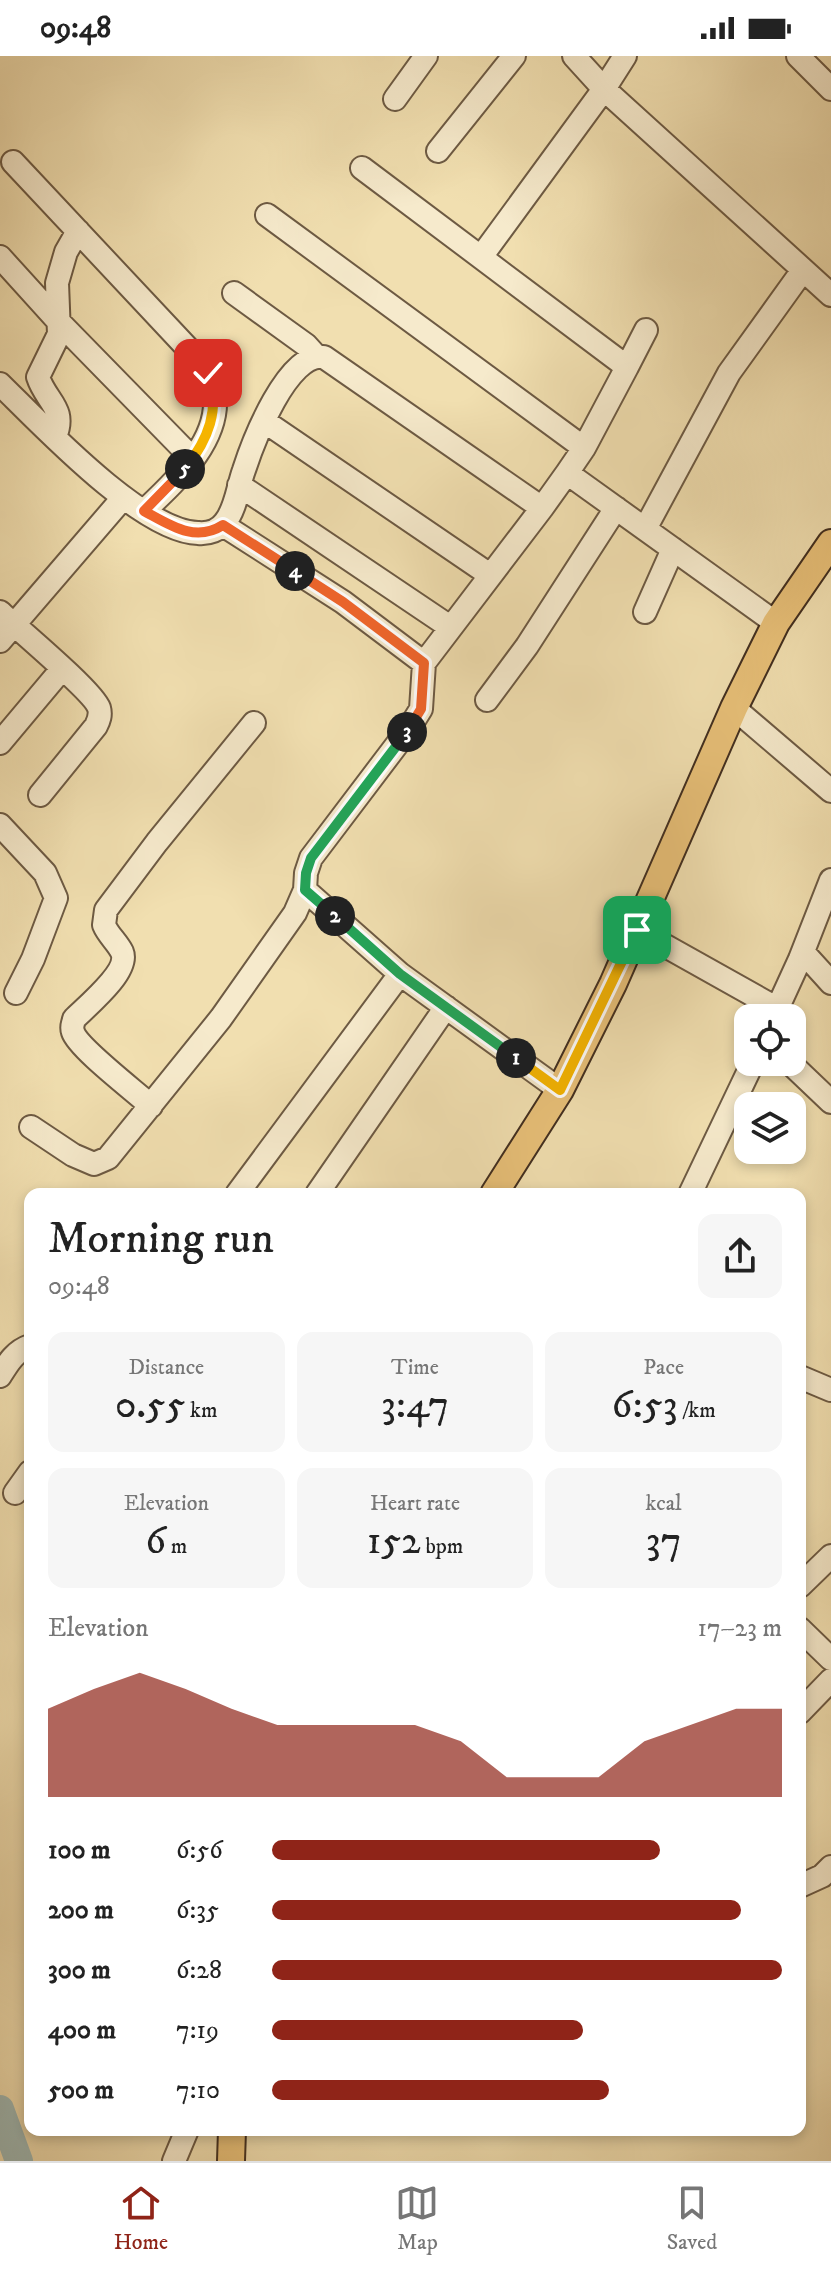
<!DOCTYPE html>
<meta charset="utf-8">
<style>
:root{--surface:#fff;--page:#f6f6f6;--text:#222;--muted:#767676;--line:#e0e0e0;--accent:#8f2418}
body{margin:0;font-family:"IM FELL DW Pica",serif;background:var(--page);color:var(--text);height:100vh;display:flex;flex-direction:column;font-size:30px;white-space:nowrap}
*{box-sizing:border-box;margin:0}
p{font-size:26px;color:var(--muted)}
.icon{flex:none;width:44px;height:44px;fill:none;stroke:currentColor;stroke-width:2;stroke-linecap:round;stroke-linejoin:round}
.map{position:relative;flex:1;overflow:hidden}
.side{position:absolute;left:24px;top:1132px;width:782px;height:948px;display:flex;flex-direction:column;background:var(--surface);border-radius:16px;box-shadow:0 4px 12px #0003}
.side>*{flex:none}
.tools{position:absolute;left:734px;top:948px;display:grid;gap:16px}
.tools a{display:grid;place-items:center;width:72px;height:72px;border-radius:16px;background:var(--surface);box-shadow:0 4px 12px #0003;font-size:40px}
.pin{position:absolute;display:grid;place-items:center;width:68px;height:68px;color:#fff;margin:-34px;border-radius:16px;box-shadow:0 4px 12px #0006}
.km{position:absolute;width:40px;height:40px;margin:-20px;border-radius:50%;background:#222;color:#fff;font-size:22px;line-height:40px;text-align:center}
.round{display:grid;place-items:center;flex:none;width:84px;height:84px;border-radius:16px;background:var(--page)}
.headline{display:flex;align-items:center;justify-content:space-between;height:136px;padding:0 24px}
h1{font-size:44px;font-weight:600;line-height:60px}
.figures{display:grid;grid-template-columns:repeat(3,1fr);gap:12px;height:136px;padding:8px 24px}
.figures div{display:grid;align-content:center;border-radius:16px;background:var(--page);text-align:center}
.figures b{font-size:40px;font-weight:600}
.figures small{font-size:22px;font-weight:400}
.figures p{font-size:22px}
.chart{height:224px;padding:16px 24px}
.chart p{display:flex;justify-content:space-between}
.chart svg{width:100%;height:144px;margin-top:8px;fill:var(--accent);opacity:.7}
ul{padding:0 24px;list-style:none;font-size:26px}
li{display:grid;grid-template-columns:128px 96px 1fr;align-items:center;height:60px}
li i{height:20px;border-radius:10px;background:var(--accent)}
.status{display:flex;justify-content:space-between;align-items:center;height:56px;padding:0 40px;background:var(--surface);direction:ltr}
.status svg{height:22px;fill:currentColor}
.tabs{display:flex;justify-content:space-around;align-items:center;height:112px;border-top:2px solid var(--line);background:var(--surface);font-size:22px;color:var(--muted)}
.tabs a{display:grid;justify-items:center;gap:4px}
.tabs .current{color:var(--accent)}
.map>svg:first-child{display:block}
.lines{fill:none;stroke-linecap:round;stroke-linejoin:round}
.river{stroke:#9fbab6;stroke-width:28}
.minor-casing{stroke:#6d5a43;stroke-width:26}
.major-casing{stroke:#412e1f;stroke-width:30}
.minor{stroke:#f6eacc;stroke-width:22}
.major{stroke:#e8c078;stroke-width:26}
.split-1-casing{stroke:#fff;stroke-width:16}
.split-2-casing{stroke:#fff;stroke-width:16}
.split-3-casing{stroke:#fff;stroke-width:16}
.split-4-casing{stroke:#fff;stroke-width:16}
.split-5-casing{stroke:#fff;stroke-width:16}
.split-6-casing{stroke:#fff;stroke-width:16}
.split-1{stroke:#f5b400;stroke-width:10}
.split-2{stroke:#22a559;stroke-width:10}
.split-3{stroke:#22a559;stroke-width:10}
.split-4{stroke:#f0652b;stroke-width:10}
.split-5{stroke:#f0652b;stroke-width:10}
.split-6{stroke:#f5b400;stroke-width:10}
</style>
<div class="status"><b>09:48</b><svg viewBox="0 0 49 12"><path d="M0 12V9h3v3zM5 12V6h3v6zM10 12V3h3v9zM15 12V0h3v12zM26 1h20v11H26zM47 4h2v5h-2z"/></svg></div>
<div class="map">
<svg width="831" height="2105" viewBox="0 0 831 2105">
<rect width="100%" height="100%" fill="#f1dfb0"/>
<filter id="stains"><feTurbulence type="fractalNoise" baseFrequency=".0025" numOctaves="4"/><feColorMatrix values="0 0 0 0 .2 0 0 0 0 .09 0 0 0 0 .02 0 0 0 .5 -.17"/></filter>
<radialGradient id="worn" r=".72"><stop offset=".6" stop-color="#630" stop-opacity="0"/><stop offset="1" stop-color="#630" stop-opacity=".3"/></radialGradient>
<g class="lines">
<path class="river" d="M0 2053 19 2105"/>
<defs>
<path id="minor" d="M625 0 604 33 831 239
M798 0 831 33
M395 43 426 0
M438 95 514 0
M13 106 194 299C202 309 210 318 213 331 226 380 175 426 144 455
M362 112 627 311 584 392 567 417
M267 159 584 392
M0 201 59 266 193 403
M481 201 604 33 574 0
M234 237 306 289 316 300
M627 311 646 274
M0 328C41 368 142 476 198 477 209 478 219 474 225 466 236 453 238 430 244 414 253 386 288 295 324 301L542 452 567 417 776 567
M264 365 490 519
M55 381C67 352 46 346 38 321L59 278 57 227 66 196 78 175
M239 429 450 571
M223 469 343 546 424 607
M645 473 729 317 803 214
M0 556C17 572 94 636 99 652 101 659 99 664 96 670L40 739
M645 556 673 493
M0 585 123 442
M487 644 527 590 616 452
M734 652 831 735
M0 687 62 613
M0 769 45 817 56 842 33 903 16 937
M305 834 400 918 560 1034
M637 874 778 953
M803 896 831 927
M773 962 800 903 831 824
M789 1006 831 1046
M151 1050C136 1036 78 992 73 976 71 970 73 969 74 963 87 950 130 915 122 896 117 886 108 879 104 869L106 854 157 786 254 667
M31 1071 73 1099 94 1108 108 1102 221 962 295 857 305 834 306 817 311 802 408 674 421 653 424 607 542 452
M237 1138 400 918
M317 1138 446 951
M690 1138 753 1006
M0 1320C8 1307 15 1295 30 1290
M800 1321 831 1334
M15 1437 30 1416
M800 1530 831 1500
M800 1573 831 1603
M800 1656 831 1624
M800 1830 822 1820 831 1811
M174 2105 187 2074"/>
<path id="major" d="M494 1138 560 1034 613 928 734 652 776 567 831 487
M231 2105 232 2074"/>
</defs>
<use href="#minor" class="minor-casing"/>
<use href="#major" class="major-casing"/>
<use href="#minor" class="minor"/>
<use href="#major" class="major"/>
</g>
<g class="lines">
<defs>
<path id="split-1" d="M516 1002 560 1034 637 874"/>
<path id="split-2" d="M335 860 400 918 516 1002"/>
<path id="split-3" d="M335 860 305 834 306 817 311 802 407 676"/>
<path id="split-4" d="M295 515 343 546 424 607 421 653 407 676"/>
<path id="split-5" d="M185 413 144 455C170 469 195 487 223 469L295 515"/>
<path id="split-6" d="M185 413C208 384 221 353 208 317"/>
</defs>
<use href="#split-1" class="split-1-casing"/>
<use href="#split-2" class="split-2-casing"/>
<use href="#split-3" class="split-3-casing"/>
<use href="#split-4" class="split-4-casing"/>
<use href="#split-5" class="split-5-casing"/>
<use href="#split-6" class="split-6-casing"/>
<use href="#split-1" class="split-1"/>
<use href="#split-2" class="split-2"/>
<use href="#split-3" class="split-3"/>
<use href="#split-4" class="split-4"/>
<use href="#split-5" class="split-5"/>
<use href="#split-6" class="split-6"/>
</g>
<rect width="100%" height="100%" filter="url(#stains)"/>
<rect width="100%" height="100%" fill="url(#worn)"/>
</svg>
<div class="tools">
<a><svg class="icon" aria-label="locate" viewBox="0 0 24 24"><circle cx="12" cy="12" r="6"/><path d="M12 2v4M12 18v4M2 12h4M18 12h4"/></svg></a>
<a><svg class="icon" aria-label="layers" viewBox="0 0 24 24"><path d="M12 4l9 5-9 5-9-5zM3 14l9 5 9-5"/></svg></a>
</div>
<div class="pin" style="left:637px;top:874px;background:#1e9e55"><svg class="icon" aria-label="arrive" viewBox="0 0 24 24"><path d="M6 21V4h12l-3 4 3 4H6"/></svg></div>
<div class="pin" style="left:208px;top:317px;background:#d93025"><svg class="icon" aria-label="check" viewBox="0 0 24 24"><path d="M5 12l5 5 9-10"/></svg></div>
<b class="km" style="left:516px;top:1002px">1</b>
<b class="km" style="left:335px;top:860px">2</b>
<b class="km" style="left:407px;top:676px">3</b>
<b class="km" style="left:295px;top:515px">4</b>
<b class="km" style="left:185px;top:413px">5</b>
<section class="side">
<div class="headline"><div><h1>Morning run</h1><p>09:48</p></div><a class="round"><svg class="icon" aria-label="share" viewBox="0 0 24 24"><path d="M12 15V3M7 8l5-5 5 5M5 13v7h14v-7"/></svg></a></div>
<div class="figures">
<div><p>Distance</p><b>0.55<small> km</small></b></div>
<div><p>Time</p><b>3:47</b></div>
<div><p>Pace</p><b>6:53<small> /km</small></b></div>
</div>
<div class="figures">
<div><p>Elevation</p><b>6<small> m</small></b></div>
<div><p>Heart rate</p><b>152<small> bpm</small></b></div>
<div><p>kcal</p><b>37</b></div>
</div>
<div class="chart"><p><span>Elevation</span>17–23 m</p>
<svg viewBox="0 0 160 44" preserveAspectRatio="none"><path d="M0 44V17L10 11L20 6L30 11L40 17L50 22L60 22L70 22L80 22L90 27L100 38L110 38L120 38L130 27L140 22L150 17L160 17V44z"/></svg>
</div>
<ul>
<li><b>100 m</b>6:56<i style="width:76%"></i></li>
<li><b>200 m</b>6:35<i style="width:92%"></i></li>
<li><b>300 m</b>6:28<i style="width:100%"></i></li>
<li><b>400 m</b>7:19<i style="width:61%"></i></li>
<li><b>500 m</b>7:10<i style="width:66%"></i></li>
</ul>
</section>
</div>
<nav class="tabs">
<a class="current"><svg class="icon" aria-label="home" viewBox="0 0 24 24"><path d="M3 11l9-7 9 7M6 9v11h12V9"/></svg>Home</a>
<a><svg class="icon" aria-label="map" viewBox="0 0 24 24"><path d="M3 6l6-2 6 2 6-2v14l-6 2-6-2-6 2zM9 4v14M15 6v14"/></svg>Map</a>
<a><svg class="icon" aria-label="saved" viewBox="0 0 24 24"><path d="M7 4h10v16l-5-4-5 4z"/></svg>Saved</a>
</nav>
